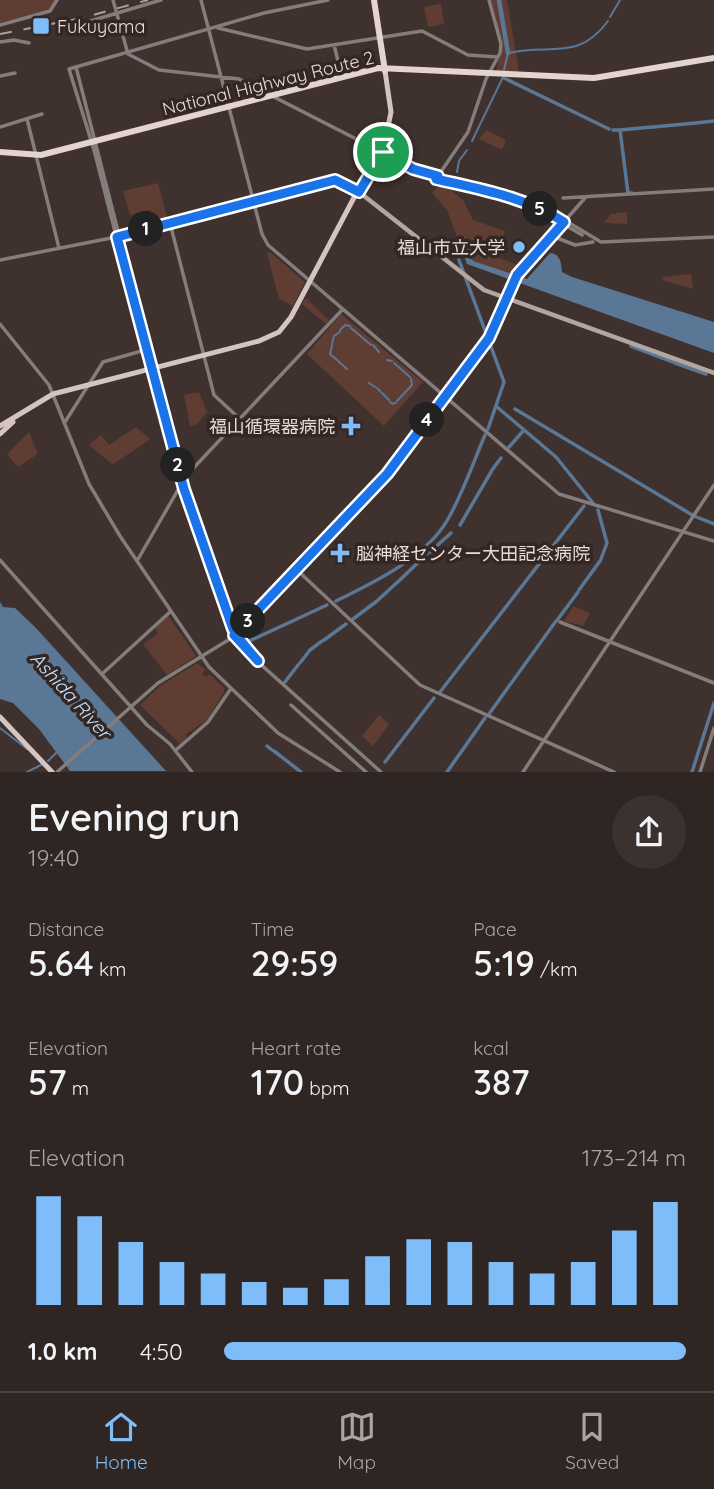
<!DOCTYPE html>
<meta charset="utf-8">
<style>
:root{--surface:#2f2522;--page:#3b312f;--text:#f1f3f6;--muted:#a7a5a5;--line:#4a4240;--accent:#7fbdfa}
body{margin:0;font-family:Quicksand,"Noto Sans JP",sans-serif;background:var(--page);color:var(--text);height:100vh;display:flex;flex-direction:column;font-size:26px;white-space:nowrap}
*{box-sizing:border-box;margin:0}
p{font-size:23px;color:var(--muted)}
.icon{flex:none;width:38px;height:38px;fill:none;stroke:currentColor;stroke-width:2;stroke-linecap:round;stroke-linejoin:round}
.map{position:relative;height:772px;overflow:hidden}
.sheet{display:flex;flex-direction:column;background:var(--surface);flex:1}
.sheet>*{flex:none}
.pin{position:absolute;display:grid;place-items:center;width:60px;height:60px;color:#fff;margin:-30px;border:4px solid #fff;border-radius:50%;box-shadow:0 2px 7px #0007}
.km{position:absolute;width:35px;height:35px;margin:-18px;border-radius:50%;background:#222;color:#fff;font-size:19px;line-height:35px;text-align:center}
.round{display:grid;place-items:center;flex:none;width:74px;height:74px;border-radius:37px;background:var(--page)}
.headline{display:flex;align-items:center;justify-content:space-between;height:119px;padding:0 28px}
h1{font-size:38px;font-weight:600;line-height:52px}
.figures{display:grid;grid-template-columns:repeat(3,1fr);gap:10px;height:119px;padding:7px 28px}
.figures div{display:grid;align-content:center}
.figures b{font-size:35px;font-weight:600}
.figures small{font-size:19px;font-weight:400}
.figures p{font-size:19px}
.chart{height:196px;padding:14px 28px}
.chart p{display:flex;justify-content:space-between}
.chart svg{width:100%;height:126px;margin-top:7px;stroke:var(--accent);stroke-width:6}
ul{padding:0 28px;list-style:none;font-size:23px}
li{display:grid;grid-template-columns:112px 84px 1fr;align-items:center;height:52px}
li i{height:18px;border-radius:9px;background:var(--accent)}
.menu{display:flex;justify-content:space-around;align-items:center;height:98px;border-top:2px solid var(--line);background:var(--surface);font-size:19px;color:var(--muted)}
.menu a{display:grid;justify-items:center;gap:4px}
.menu .on{color:var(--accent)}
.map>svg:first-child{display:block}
.green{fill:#603d32}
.water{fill:#5a7895}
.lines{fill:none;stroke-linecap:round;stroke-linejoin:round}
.stream{stroke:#5a7895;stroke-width:2}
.canal{stroke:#5a7895;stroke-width:3.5}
.river{stroke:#5a7895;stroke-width:4.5}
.tertiary{stroke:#847d7b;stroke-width:3.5}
.secondary{stroke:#b1a6a2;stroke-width:4.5}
.primary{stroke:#d4c5c0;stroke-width:5}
.trunk{stroke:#e4d3ce;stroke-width:6}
.rail{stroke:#aa9f9c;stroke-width:2;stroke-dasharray:12 12;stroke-linecap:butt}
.route-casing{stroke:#fff;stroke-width:14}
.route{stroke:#1a73e8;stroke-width:9}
.poi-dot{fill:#7fbdfa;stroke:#342723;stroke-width:2.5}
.labels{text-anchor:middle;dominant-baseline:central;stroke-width:7;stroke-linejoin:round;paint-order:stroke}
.poi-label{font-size:18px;fill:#e5dcd9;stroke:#342723;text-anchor:start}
.street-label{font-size:18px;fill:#e5dcd9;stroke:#342723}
.water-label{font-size:19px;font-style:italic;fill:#c3e0fe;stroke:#342723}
</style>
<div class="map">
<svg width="714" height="772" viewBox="0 0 714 772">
<rect width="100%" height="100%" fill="#3f312d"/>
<path class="green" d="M0 0H55L49 10 0 23Z
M491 0H507L519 72 496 71 502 43Z
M441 4 444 24 428 27 424 7Z
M486 130 506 140 502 150 479 139Z
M158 183 168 221 154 224 150 210 130 215 123 191Z
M442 183 463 200 473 220 505 231 496 257 521 266 513 275 473 261 466 243 460 245 447 210 432 193Z
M627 212V224L604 223 611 214Z
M270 252 305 282 293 306 279 299 267 253Z
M691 274 693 289 663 280 662 277Z
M306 298 329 320 326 324 302 304Z
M341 314 423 382 384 426 307 354Z
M199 392 207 412 197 424 190 426 184 395Z
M136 427 150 439 117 462 112 464 89 445 101 435 109 445Z
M29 432 38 454 18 467 7 454Z
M573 606 590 613 583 626 564 621Z
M168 615 196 656 167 675 143 644 158 634 155 628Z
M197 663 206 670 202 673 205 677 210 674 224 688V692L207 720 185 735 187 738 180 744 140 705 160 686Z
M379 715 389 724 373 746 362 736Z"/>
<path class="water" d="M466 243 473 261 527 279 550 253C561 254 561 263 562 272L572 277 714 322V353L467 264 460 245Z
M0 602 3 607 15 608 36 628 166 771H70L39 729 13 703 0 699Z"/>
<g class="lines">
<path class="stream" d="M610 17 620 0
M504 70 508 53C550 43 578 62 608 21
M472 141 504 75
M457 172 459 161 467 150
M351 328 371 345
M340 330 345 325 350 326
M332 343 334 336 340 332
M332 345 330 354 337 360
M373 345 379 352
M387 360 392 361
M338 361 347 369
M394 363 410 377
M369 383 375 387
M377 388 381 392
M382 393 389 400
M397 401 412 385 411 379
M390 402 393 404
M394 403H396
M0 728 27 749
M48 761 57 752
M27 772 41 765"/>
<path class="canal" d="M504 78 609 129
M686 124 714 121
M653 127 685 124
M613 130H618
M632 193H628L620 130 652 127
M459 260 504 382 488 429
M631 346 673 362
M675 363 706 374
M497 407 556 457 593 503
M515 409 694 516 714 524
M509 447 524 430
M492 470 501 458
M598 510 607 543 601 559
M460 525 491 472
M430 552 451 533
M403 577 427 554
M579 590 600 561
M378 600 402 578
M336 601C373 583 427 557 448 519 463 493 473 463 485 435
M353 619 377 601
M558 619 578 592
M324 640 346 624
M245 643 327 605
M300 663 310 650 322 641
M285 682 298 665
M440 692 584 506
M489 714 556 621
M267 746 272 750
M274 751 301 772
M385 762 434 698
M447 772 485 718
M692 772 714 703"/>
<path class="river" d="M499 0 508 53"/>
<path class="tertiary" d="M113 0 128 54 159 70 239 79 413 168 478 185 546 209 601 242 714 237
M201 0 262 234 268 245 559 494 714 541
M328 0 264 13 69 69 94 150 181 488 231 629 249 654 381 772
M0 25 50 11 57 0
M218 28 307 49 422 31 468 55 498 57
M74 32 87 22 161 0
M0 42 14 40 29 43
M334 45 342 77
M76 67 173 446
M0 76 15 73
M27 119 59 248
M0 127 42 114
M379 152 412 171 460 184
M438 176 468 132 486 79 500 53 501 44 489 0
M563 198 714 189
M537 208 582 235
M170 223 214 395 240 419
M552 236 575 245 593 242
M0 260 116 237 335 180 357 191
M0 324 49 385 89 484 120 536 209 667 278 733 340 772
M65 422 103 362 145 350
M0 560 147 725 170 744 192 772
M137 561 186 476 342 310
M297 570 420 685 614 772
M560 622 714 683
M102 674 170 612
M291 705 366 772
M176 750 208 722 230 690
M57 772 158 683 230 639 381 481 489 338 517 275 585 198
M523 772 714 485
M700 772 714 728"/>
<path class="secondary" d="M359 192 484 290 714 373"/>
<path class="primary" d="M0 426 53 394 259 341 279 332 291 317 386 137 391 112 385 71
M0 434 13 422
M0 717 52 772"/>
<path class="trunk" d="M374 0 385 71
M0 152 41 155 378 68 594 78 714 58"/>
<path class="rail" d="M0 34 82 18 148 0"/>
</g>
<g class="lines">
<defs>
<path id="route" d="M383 152 359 192 335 180 117 237 184 489 233 629C240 641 249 651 258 661L234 635 387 474 489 338 517 275 564 222C526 197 479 189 436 179L438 176 413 169 383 152"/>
</defs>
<use href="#route" class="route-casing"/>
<use href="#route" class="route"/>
</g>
<g class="poi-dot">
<rect x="32" y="17" width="18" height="18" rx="3.5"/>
<circle cx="519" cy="247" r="7"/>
<path d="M347.5 415.5h7v7h7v7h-7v7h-7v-7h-7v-7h7z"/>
<path d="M336.5 542.5h7v7h7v7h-7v7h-7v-7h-7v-7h7z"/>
</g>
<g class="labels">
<g class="poi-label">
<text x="57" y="26">Fukuyama</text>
<text x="505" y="247" text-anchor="end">福山市立大学</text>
<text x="335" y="426" text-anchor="end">福山循環器病院</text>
<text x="356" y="553">脳神経センター大田記念病院</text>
</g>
<g class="street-label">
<text transform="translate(268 83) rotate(-14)">National Highway Route 2</text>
</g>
<g class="water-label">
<text transform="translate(71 695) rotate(48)">Ashida River</text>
</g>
</g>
</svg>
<div class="pin" style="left:383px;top:152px;background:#1e9e55"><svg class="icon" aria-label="arrive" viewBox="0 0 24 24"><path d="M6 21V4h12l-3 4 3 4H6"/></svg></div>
<b class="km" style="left:146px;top:229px">1</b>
<b class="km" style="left:178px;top:465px">2</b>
<b class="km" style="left:248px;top:621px">3</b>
<b class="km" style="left:427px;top:420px">4</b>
<b class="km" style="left:540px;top:209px">5</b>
</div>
<section class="sheet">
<div class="headline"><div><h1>Evening run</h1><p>19:40</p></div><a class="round"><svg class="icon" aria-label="share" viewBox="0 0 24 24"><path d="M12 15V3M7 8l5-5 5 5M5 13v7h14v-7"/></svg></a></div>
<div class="figures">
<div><p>Distance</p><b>5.64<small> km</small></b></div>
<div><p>Time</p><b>29:59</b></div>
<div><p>Pace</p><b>5:19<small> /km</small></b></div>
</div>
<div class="figures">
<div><p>Elevation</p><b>57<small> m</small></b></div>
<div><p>Heart rate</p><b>170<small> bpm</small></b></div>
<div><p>kcal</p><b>387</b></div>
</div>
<div class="chart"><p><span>Elevation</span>173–214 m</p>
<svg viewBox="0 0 160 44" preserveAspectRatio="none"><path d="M5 44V6M15 44V13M25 44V22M35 44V29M45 44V33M55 44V36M65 44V38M75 44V35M85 44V27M95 44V21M105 44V22M115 44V29M125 44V33M135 44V29M145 44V18M155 44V8"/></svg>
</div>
<ul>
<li><b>1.0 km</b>4:50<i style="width:100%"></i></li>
</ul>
</section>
<nav class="menu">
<a class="on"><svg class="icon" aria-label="home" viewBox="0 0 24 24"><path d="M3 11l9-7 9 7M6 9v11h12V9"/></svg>Home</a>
<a><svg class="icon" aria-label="map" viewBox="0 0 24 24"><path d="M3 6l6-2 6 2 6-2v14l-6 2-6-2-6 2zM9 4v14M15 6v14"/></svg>Map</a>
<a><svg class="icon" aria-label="saved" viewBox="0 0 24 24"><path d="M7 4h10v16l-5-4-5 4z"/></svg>Saved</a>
</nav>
